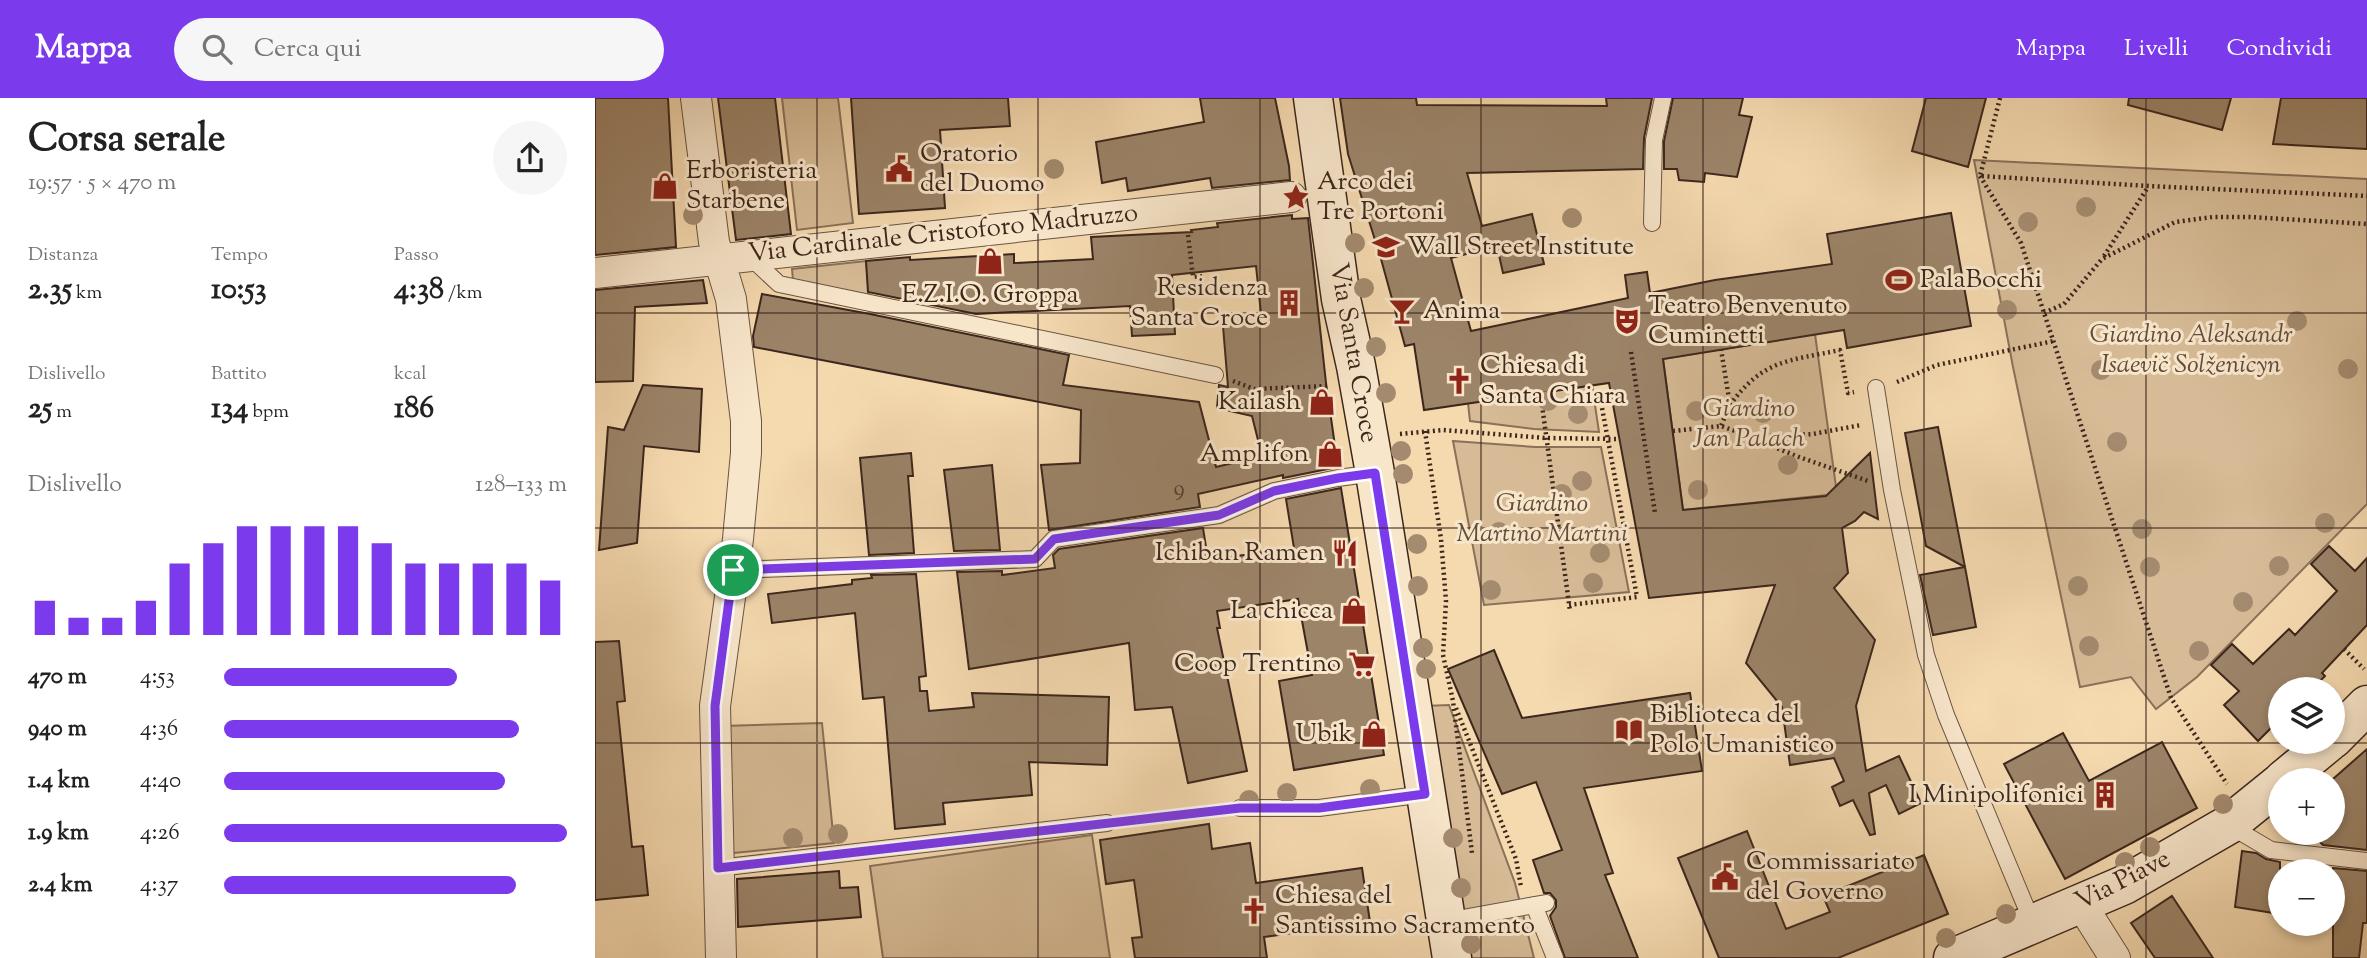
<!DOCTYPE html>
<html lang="it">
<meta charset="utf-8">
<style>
:root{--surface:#fff;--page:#f6f6f6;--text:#222;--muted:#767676;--accent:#7c3aed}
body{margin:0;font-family:"Sorts Mill Goudy",serif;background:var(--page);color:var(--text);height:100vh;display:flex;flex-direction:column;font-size:26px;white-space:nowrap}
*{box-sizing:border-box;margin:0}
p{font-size:23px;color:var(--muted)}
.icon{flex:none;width:38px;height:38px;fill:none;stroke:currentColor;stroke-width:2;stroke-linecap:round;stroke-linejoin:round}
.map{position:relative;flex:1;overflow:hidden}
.side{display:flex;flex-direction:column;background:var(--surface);width:595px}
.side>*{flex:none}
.buttons{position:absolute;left:1673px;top:579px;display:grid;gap:14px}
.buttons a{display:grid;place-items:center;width:77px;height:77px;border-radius:50%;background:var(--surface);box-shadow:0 4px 10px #0003;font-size:35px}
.pin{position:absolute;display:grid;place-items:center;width:60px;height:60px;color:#fff;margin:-30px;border:4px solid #fff;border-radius:50%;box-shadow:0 2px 7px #0007}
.round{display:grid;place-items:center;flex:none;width:74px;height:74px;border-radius:37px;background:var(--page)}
.summary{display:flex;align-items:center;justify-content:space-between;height:119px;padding:0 28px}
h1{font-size:38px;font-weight:700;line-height:52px}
.stats{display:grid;grid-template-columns:repeat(3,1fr);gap:10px;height:119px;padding:7px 28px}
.stats div{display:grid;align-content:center}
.stats b{font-size:30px;font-weight:700}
.stats small{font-size:19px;font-weight:400}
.stats p{font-size:19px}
.chart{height:196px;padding:14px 28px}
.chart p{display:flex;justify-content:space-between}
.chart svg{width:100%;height:126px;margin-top:7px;stroke:var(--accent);stroke-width:6}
ul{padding:0 28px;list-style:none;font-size:23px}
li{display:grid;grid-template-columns:112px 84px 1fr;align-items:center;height:52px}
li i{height:18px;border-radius:9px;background:var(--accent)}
header{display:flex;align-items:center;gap:42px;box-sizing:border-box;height:98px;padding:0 35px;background:var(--accent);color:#fff}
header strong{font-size:33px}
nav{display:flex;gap:38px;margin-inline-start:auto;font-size:24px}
.search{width:490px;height:63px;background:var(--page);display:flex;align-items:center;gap:18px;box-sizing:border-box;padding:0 24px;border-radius:38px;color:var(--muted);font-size:26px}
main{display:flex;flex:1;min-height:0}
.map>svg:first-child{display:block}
.green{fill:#d6bb96;stroke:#89715a;stroke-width:2}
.building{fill:#9c8469;stroke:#3c271d;stroke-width:2}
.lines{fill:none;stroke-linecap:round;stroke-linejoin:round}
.lane-casing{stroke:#6a5442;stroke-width:18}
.street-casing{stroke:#6a5442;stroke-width:32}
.secondary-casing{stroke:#3c271d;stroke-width:41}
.path{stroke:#3c271d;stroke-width:4.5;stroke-dasharray:2 3.5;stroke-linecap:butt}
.lane{stroke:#f8e6cb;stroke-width:16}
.street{stroke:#f8e6cb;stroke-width:30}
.secondary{stroke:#f8e6cb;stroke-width:38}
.tree{fill:#a48b6f}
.route-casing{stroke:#fff;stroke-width:14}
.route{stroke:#7c3aed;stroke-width:9}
.grid{fill:none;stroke:#3c271d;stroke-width:2;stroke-opacity:0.55}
.labels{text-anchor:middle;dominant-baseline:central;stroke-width:6;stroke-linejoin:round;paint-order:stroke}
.number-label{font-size:23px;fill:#543e30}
.poi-label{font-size:26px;fill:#3c271d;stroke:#f8e6cb;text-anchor:start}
.street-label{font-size:26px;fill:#3c271d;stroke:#f8e6cb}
.park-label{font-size:26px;font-style:italic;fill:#624c3b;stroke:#f8e6cb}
</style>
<header>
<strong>Mappa</strong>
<div class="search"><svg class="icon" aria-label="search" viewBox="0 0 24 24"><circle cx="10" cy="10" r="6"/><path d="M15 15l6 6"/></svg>Cerca qui</div>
<nav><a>Mappa</a><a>Livelli</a><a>Condividi</a></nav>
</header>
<main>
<section class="side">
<div class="summary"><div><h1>Corsa serale</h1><p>19:57 · 5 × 470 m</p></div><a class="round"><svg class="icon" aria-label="share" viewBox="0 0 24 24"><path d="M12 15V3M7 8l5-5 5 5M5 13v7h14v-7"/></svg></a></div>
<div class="stats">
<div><p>Distanza</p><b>2.35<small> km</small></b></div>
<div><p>Tempo</p><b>10:53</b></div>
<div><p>Passo</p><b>4:38<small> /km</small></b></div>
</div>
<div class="stats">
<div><p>Dislivello</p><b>25<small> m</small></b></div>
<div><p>Battito</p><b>134<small> bpm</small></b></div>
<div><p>kcal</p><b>186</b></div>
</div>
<div class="chart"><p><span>Dislivello</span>128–133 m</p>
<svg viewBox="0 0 160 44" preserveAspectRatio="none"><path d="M5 44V32M15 44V38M25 44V38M35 44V32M45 44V19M55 44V12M65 44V6M75 44V6M85 44V6M95 44V6M105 44V12M115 44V19M125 44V19M135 44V19M145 44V19M155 44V25"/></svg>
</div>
<ul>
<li><b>470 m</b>4:53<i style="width:68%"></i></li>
<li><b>940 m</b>4:36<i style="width:86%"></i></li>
<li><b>1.4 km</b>4:40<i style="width:82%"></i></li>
<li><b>1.9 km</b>4:26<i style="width:100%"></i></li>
<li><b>2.4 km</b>4:37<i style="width:85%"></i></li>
</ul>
</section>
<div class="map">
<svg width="1772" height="860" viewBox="0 0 1772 860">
<rect width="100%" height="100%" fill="#f5d9af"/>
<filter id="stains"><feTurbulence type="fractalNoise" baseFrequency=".00286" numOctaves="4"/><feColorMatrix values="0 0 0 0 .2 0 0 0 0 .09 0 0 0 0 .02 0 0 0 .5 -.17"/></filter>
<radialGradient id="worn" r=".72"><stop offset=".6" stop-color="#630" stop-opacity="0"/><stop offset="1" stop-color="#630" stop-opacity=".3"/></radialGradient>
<path class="green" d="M187 0H243L258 125 202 132Z
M1379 62 1772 81V406L1602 579 1561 611 1536 579 1485 589 1418 269Z
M271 163 274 197 198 182 197 171Z
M1220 236 1242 396 1088 412 1068 261Z
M997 287 1004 334 939 331 875 323 873 305Z
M858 343 940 349H1006L1034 494 889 507Z
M854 607 920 785 939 860H874L829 608Z
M227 625 239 745 129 756 128 628Z
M497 737 515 860H288L275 768Z"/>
<path class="building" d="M0 0H73L81 149 0 157Z
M123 0H180L196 136 141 142Z
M256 0H413L415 28 345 32 350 110 264 116Z
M605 0H680L694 68 695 82 617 90 615 80 533 93 531 80 507 85 501 44 609 24Z
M745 0H821L822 7 1012 8 1011 0H1057L1049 40 1048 71 872 75 887 128 937 116 949 166 908 175 902 148 856 160 876 233 1033 200 1030 177 1052 174 1055 195 1120 182 1237 166 1232 136 1356 115 1376 228 1252 250 1249 232 1068 261 1088 412 1231 398 1275 355 1283 421 1269 414 1260 423 1247 430 1253 475 1239 490 1280 542 1261 608 1271 673 1304 658 1326 705 1304 716 1291 687 1274 695 1280 736 1275 737 1258 702 1245 708 1237 689 1249 683 1239 660 1195 667 1187 609 1151 565 1180 487 1054 500 1014 285 829 312 819 246 810 248 786 161 753 56Z
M1078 0H1148L1144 17 1157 19 1142 79 1110 75 1109 84 1084 82 1082 71H1069V43Z
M1331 0H1391L1373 69 1317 53Z
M1534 0H1636L1627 32 1533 7Z
M1686 0H1772V51L1678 46Z
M697 117V121L713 120 731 285 743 369 688 380V377L603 396 605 409 454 432 446 367 485 365 486 312 159 249 158 238 167 196 275 216 474 257 468 287 604 304 621 369 667 358 657 318 622 310 624 287 633 289 628 228 667 225 661 168 577 177 580 236 537 238 535 208 381 216 273 194 271 163 315 159V162L419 156V165L498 161 496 139 597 134 596 132 623 129 622 125Z
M108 182 112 205 40 209 38 283 0 284V192Z
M48 287 107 291 104 354 49 348 42 445 4 452 13 329 29 332Z
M1343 329 1370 469 1331 448 1310 335Z
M316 355 318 378H313L319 455 274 457 265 360Z
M397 367 405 452 359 453 349 372Z
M746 390 789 657 699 672 684 583 717 577 703 501 622 513 625 530H622L652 673 593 685 577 609 540 612 534 545 374 571 362 474 407 473V477L460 470 458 457 464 451 608 430 613 462 699 450 691 401Z
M1734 448 1760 473 1772 460V527L1727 575 1730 578 1716 592H1685V621L1663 643 1629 607 1644 593 1616 567 1637 546 1658 566 1694 531 1700 537 1742 493 1716 466Z
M1370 469 1381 529 1338 537 1325 477Z
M321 476 331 578 324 579 325 593H332L334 613 379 609 377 595 514 599 512 667 434 664 437 697 348 705 350 726 300 731 289 599 268 601 260 515 177 525 173 496 257 486V482L277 480 276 477Z
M24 543 30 603 22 604 37 749 48 748 53 797 0 802V544Z
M899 552 927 620 1095 595 1107 673 989 690 1018 775 1010 777 1043 860H970L955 818 961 809V802L955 795H949L938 762 967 752 941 684 907 696 853 571Z
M1468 635 1494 683 1567 644 1602 710 1470 781 1409 666Z
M1772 651V752L1728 747 1716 735H1738V681Z
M614 726 617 751 655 745 661 785 767 770 775 824 669 839 672 860H540L537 840 547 839 539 782 511 786 505 742Z
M1152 733 1191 831 1235 814 1228 798 1329 757 1353 816 1243 860H1124L1083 760Z
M1647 753 1661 755 1671 761 1685 764V816L1640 809Z
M1738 770 1772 773V825H1768L1764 860H1738Z
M244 773 245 790 263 789 266 819 143 829 142 781Z
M1577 798 1618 860H1560L1536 825Z"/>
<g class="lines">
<defs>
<path id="lane" d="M1057 125 1059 42 1068 0
M153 157 184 186 620 277
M1281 290 1297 392 1331 557 1351 617 1438 826
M138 472 440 461 459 441 624 417 679 393 743 380 780 375
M645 710H724L830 696
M1635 728 1676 752 1772 763
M123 770 512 725
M939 807 960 860
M851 823 951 805"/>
<path id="street" d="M101 0 119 144 136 201 151 323V355L143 441 120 608 126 860
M0 175 696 99
M1486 806 1520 860"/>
<path id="secondary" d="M718 0 746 201 761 268 780 375 857 860
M1738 641 1772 607
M1688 682 1734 644
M1358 860 1529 787 1633 727 1685 685"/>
</defs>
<use href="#lane" class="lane-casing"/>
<use href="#street" class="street-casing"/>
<use href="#secondary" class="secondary-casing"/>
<path class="path" d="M1405 0 1385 78 1554 88 1772 98
M1385 78 1426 145 1576 600 1632 686
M593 137 598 179 610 178
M1509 158 1553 89
M1449 215 1469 206 1507 161 1580 124 1618 119H1655L1772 126
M1126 251 1135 307 1126 328
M1036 254 1060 415
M638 283 659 291 732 288
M1302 284 1342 267 1459 243
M947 307 975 513
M1135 307C1168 261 1194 263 1245 252L1253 295 1259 294
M830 333 846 441 851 503 848 557 858 603 877 755
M1078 333 1126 328 1154 338H1184L1218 336 1266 327
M805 336 848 332 951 340 1024 341
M1157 340 1204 359 1273 383
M974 507 1042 499 1005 299
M1749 551 1769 571
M861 610 921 761 926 789
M532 723 624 712"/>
<use href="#lane" class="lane"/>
<use href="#street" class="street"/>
<use href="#secondary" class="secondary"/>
</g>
<g class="tree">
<circle cx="459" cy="71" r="10"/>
<circle cx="1491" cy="109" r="10"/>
<circle cx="98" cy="117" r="10"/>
<circle cx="977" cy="120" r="10"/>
<circle cx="1433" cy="124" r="10"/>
<circle cx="760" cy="145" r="10"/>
<circle cx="769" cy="190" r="10"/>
<circle cx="1412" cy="212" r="10"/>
<circle cx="1702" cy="223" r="10"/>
<circle cx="781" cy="249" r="10"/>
<circle cx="1753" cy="271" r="10"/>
<circle cx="1506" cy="272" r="10"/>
<circle cx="791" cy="295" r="10"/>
<circle cx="953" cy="303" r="10"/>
<circle cx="1101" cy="313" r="10"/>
<circle cx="1168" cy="315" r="10"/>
<circle cx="983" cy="316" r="10"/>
<circle cx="1522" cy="344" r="10"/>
<circle cx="806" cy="353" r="10"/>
<circle cx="1193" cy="367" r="10"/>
<circle cx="808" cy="376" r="10"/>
<circle cx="987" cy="383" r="10"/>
<circle cx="1103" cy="392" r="10"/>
<circle cx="967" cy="396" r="10"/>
<circle cx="1730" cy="425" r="10"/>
<circle cx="1547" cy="431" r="10"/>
<circle cx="904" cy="434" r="10"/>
<circle cx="822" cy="446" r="10"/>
<circle cx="1005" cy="455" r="10"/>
<circle cx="1684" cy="468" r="10"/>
<circle cx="1555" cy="469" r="10"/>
<circle cx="998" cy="485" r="10"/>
<circle cx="823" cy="488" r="10"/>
<circle cx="1483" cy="488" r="10"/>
<circle cx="896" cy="492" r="10"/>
<circle cx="1648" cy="504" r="10"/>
<circle cx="1494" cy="548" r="10"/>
<circle cx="828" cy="550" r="10"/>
<circle cx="1604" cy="553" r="10"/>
<circle cx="831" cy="571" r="10"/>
<circle cx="775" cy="691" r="10"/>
<circle cx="692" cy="695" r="10"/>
<circle cx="654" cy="702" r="10"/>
<circle cx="1628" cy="706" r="10"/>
<circle cx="243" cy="736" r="10"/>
<circle cx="198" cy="740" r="10"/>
<circle cx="858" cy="740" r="10"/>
<circle cx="1555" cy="749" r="10"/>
<circle cx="1530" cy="764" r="10"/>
<circle cx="866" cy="790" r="10"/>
<circle cx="1411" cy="816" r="10"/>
<circle cx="1351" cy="840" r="10"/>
<circle cx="876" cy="846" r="10"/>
</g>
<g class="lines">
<defs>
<path id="route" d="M780 375 830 696 724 710H645L123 770 120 608 138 472 440 461 459 441 624 417 679 393 743 380Z"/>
</defs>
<use href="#route" class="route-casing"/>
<use href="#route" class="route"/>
</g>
<path class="grid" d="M222 0V860M443 0V860M665 0V860M886 0V860M1108 0V860M1329 0V860M1551 0V860M0 215H1772M0 430H1772M0 645H1772"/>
<defs>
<symbol id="civic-bare" viewBox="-9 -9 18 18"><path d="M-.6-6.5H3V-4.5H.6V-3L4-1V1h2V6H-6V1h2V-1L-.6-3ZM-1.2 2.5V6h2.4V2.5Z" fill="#8f2418" stroke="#f8e6cb" stroke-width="2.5" paint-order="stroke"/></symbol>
<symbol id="shop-bare" viewBox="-9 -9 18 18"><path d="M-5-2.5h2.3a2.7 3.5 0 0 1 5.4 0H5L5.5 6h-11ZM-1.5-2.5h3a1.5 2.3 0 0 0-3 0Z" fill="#8f2418" stroke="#f8e6cb" stroke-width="2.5" paint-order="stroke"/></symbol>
<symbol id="sight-bare" viewBox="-9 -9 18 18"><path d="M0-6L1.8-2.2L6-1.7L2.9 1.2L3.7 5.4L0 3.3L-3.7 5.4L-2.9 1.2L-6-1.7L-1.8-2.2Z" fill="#8f2418" stroke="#f8e6cb" stroke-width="2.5" paint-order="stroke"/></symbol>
<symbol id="school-bare" viewBox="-9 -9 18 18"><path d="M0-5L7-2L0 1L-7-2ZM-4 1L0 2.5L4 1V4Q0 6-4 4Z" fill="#8f2418" stroke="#f8e6cb" stroke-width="2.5" paint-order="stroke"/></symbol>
<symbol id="stadium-bare" viewBox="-9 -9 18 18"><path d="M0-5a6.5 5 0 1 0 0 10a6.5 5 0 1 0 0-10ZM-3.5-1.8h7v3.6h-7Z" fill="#8f2418" stroke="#f8e6cb" stroke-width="2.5" paint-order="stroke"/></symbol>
<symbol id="building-bare" viewBox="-9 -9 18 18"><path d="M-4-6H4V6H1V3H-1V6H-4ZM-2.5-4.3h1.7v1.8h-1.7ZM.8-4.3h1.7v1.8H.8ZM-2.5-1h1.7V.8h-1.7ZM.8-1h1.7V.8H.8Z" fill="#8f2418" stroke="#f8e6cb" stroke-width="2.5" paint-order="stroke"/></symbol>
<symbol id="bar-bare" viewBox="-9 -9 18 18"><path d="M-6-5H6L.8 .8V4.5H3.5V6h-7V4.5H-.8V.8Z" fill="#8f2418" stroke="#f8e6cb" stroke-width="2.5" paint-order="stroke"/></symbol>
<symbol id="theatre-bare" viewBox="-9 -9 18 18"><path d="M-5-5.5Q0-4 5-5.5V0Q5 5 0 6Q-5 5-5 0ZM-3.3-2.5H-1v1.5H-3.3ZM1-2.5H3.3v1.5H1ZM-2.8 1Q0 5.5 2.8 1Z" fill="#8f2418" stroke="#f8e6cb" stroke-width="2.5" paint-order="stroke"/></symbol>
<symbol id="church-bare" viewBox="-9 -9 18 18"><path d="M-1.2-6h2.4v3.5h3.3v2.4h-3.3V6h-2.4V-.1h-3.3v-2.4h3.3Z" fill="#8f2418" stroke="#f8e6cb" stroke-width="2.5" paint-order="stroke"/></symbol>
<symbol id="restaurant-bare" viewBox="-9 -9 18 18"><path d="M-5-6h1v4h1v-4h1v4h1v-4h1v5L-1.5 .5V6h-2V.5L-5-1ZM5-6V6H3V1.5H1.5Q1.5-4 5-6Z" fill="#8f2418" stroke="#f8e6cb" stroke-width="2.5" paint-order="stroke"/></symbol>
<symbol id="supermarket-bare" viewBox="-9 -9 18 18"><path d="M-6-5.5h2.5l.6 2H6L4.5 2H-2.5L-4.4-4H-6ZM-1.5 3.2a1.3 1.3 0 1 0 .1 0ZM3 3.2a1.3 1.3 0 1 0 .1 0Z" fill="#8f2418" stroke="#f8e6cb" stroke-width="2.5" paint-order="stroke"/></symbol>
<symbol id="library-bare" viewBox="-9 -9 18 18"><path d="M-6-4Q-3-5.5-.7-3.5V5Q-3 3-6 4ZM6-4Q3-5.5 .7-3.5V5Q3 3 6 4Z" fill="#8f2418" stroke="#f8e6cb" stroke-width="2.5" paint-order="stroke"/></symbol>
</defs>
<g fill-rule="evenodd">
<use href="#civic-bare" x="285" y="52" width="38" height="38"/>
<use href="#shop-bare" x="51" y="69" width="38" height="38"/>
<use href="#sight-bare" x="682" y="80" width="38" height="38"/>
<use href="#school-bare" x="772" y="130" width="38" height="38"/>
<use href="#shop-bare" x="376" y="144" width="38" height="38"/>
<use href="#stadium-bare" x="1285" y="163" width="38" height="38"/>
<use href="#building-bare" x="675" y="186" width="38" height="38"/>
<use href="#bar-bare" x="788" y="194" width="38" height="38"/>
<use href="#theatre-bare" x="1013" y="204" width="38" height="38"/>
<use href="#church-bare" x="845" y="264" width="38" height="38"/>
<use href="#shop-bare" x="708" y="285" width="38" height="38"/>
<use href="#shop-bare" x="716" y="337" width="38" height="38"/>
<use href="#restaurant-bare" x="731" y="436" width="38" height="38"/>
<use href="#shop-bare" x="740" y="494" width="38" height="38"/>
<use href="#supermarket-bare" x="748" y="547" width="38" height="38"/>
<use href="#library-bare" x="1015" y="613" width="38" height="38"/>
<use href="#shop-bare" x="760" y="617" width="38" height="38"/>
<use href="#building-bare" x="1491" y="678" width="38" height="38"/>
<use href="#civic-bare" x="1111" y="760" width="38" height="38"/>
<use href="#church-bare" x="640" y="794" width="38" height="38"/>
</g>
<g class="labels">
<g class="number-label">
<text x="584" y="391">9</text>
</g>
<g class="poi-label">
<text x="325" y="56">Oratorio<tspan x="325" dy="30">del Duomo</tspan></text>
<text x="91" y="73">Erboristeria<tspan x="91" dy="30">Starbene</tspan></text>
<text x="722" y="84">Arco dei<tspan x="722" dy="30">Tre Portoni</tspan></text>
<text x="812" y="149">Wall Street Institute</text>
<text x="1325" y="182">PalaBocchi</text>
<text x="673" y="190" text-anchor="end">Residenza<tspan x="673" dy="30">Santa Croce</tspan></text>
<text x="395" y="197" text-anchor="middle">E.Z.I.O. Groppa</text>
<text x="1053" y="208">Teatro Benvenuto<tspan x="1053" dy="30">Cuminetti</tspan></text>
<text x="828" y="213">Anima</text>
<text x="885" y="268">Chiesa di<tspan x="885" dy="30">Santa Chiara</tspan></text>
<text x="706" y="304" text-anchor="end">Kailash</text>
<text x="714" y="356" text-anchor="end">Amplifon</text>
<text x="729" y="455" text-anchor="end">Ichiban Ramen</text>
<text x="738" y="513" text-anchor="end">La chicca</text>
<text x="746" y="566" text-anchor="end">Coop Trentino</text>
<text x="1055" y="617">Biblioteca del<tspan x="1055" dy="30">Polo Umanistico</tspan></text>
<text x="758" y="636" text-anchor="end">Ubik</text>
<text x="1489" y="697" text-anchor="end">I Minipolifonici</text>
<text x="1151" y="764">Commissariato<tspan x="1151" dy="30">del Governo</tspan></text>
<text x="680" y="798">Chiesa del<tspan x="680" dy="30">Santissimo Sacramento</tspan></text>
</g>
<g class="street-label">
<text transform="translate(348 136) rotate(-6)">Via Cardinale Cristoforo Madruzzo</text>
<text transform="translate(758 255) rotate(80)">Via Santa Croce</text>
<text transform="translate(1528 783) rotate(-27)">Via Piave</text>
</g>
<g class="park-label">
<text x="1596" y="237">Giardino Aleksandr<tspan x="1596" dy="30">Isaevič Solženicyn</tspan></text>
<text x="1154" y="311">Giardino<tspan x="1154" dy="30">Jan Palach</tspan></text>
<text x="947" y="406">Giardino<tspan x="947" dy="30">Martino Martini</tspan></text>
</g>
</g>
<rect width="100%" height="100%" filter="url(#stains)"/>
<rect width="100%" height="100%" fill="url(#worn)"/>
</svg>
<div class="buttons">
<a><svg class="icon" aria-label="layers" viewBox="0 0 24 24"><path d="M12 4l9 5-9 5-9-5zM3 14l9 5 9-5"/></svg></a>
<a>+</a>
<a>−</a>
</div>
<div class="pin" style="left:138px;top:472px;background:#1e9e55"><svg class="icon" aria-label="arrive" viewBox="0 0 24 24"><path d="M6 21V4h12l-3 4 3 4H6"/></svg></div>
</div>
</main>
